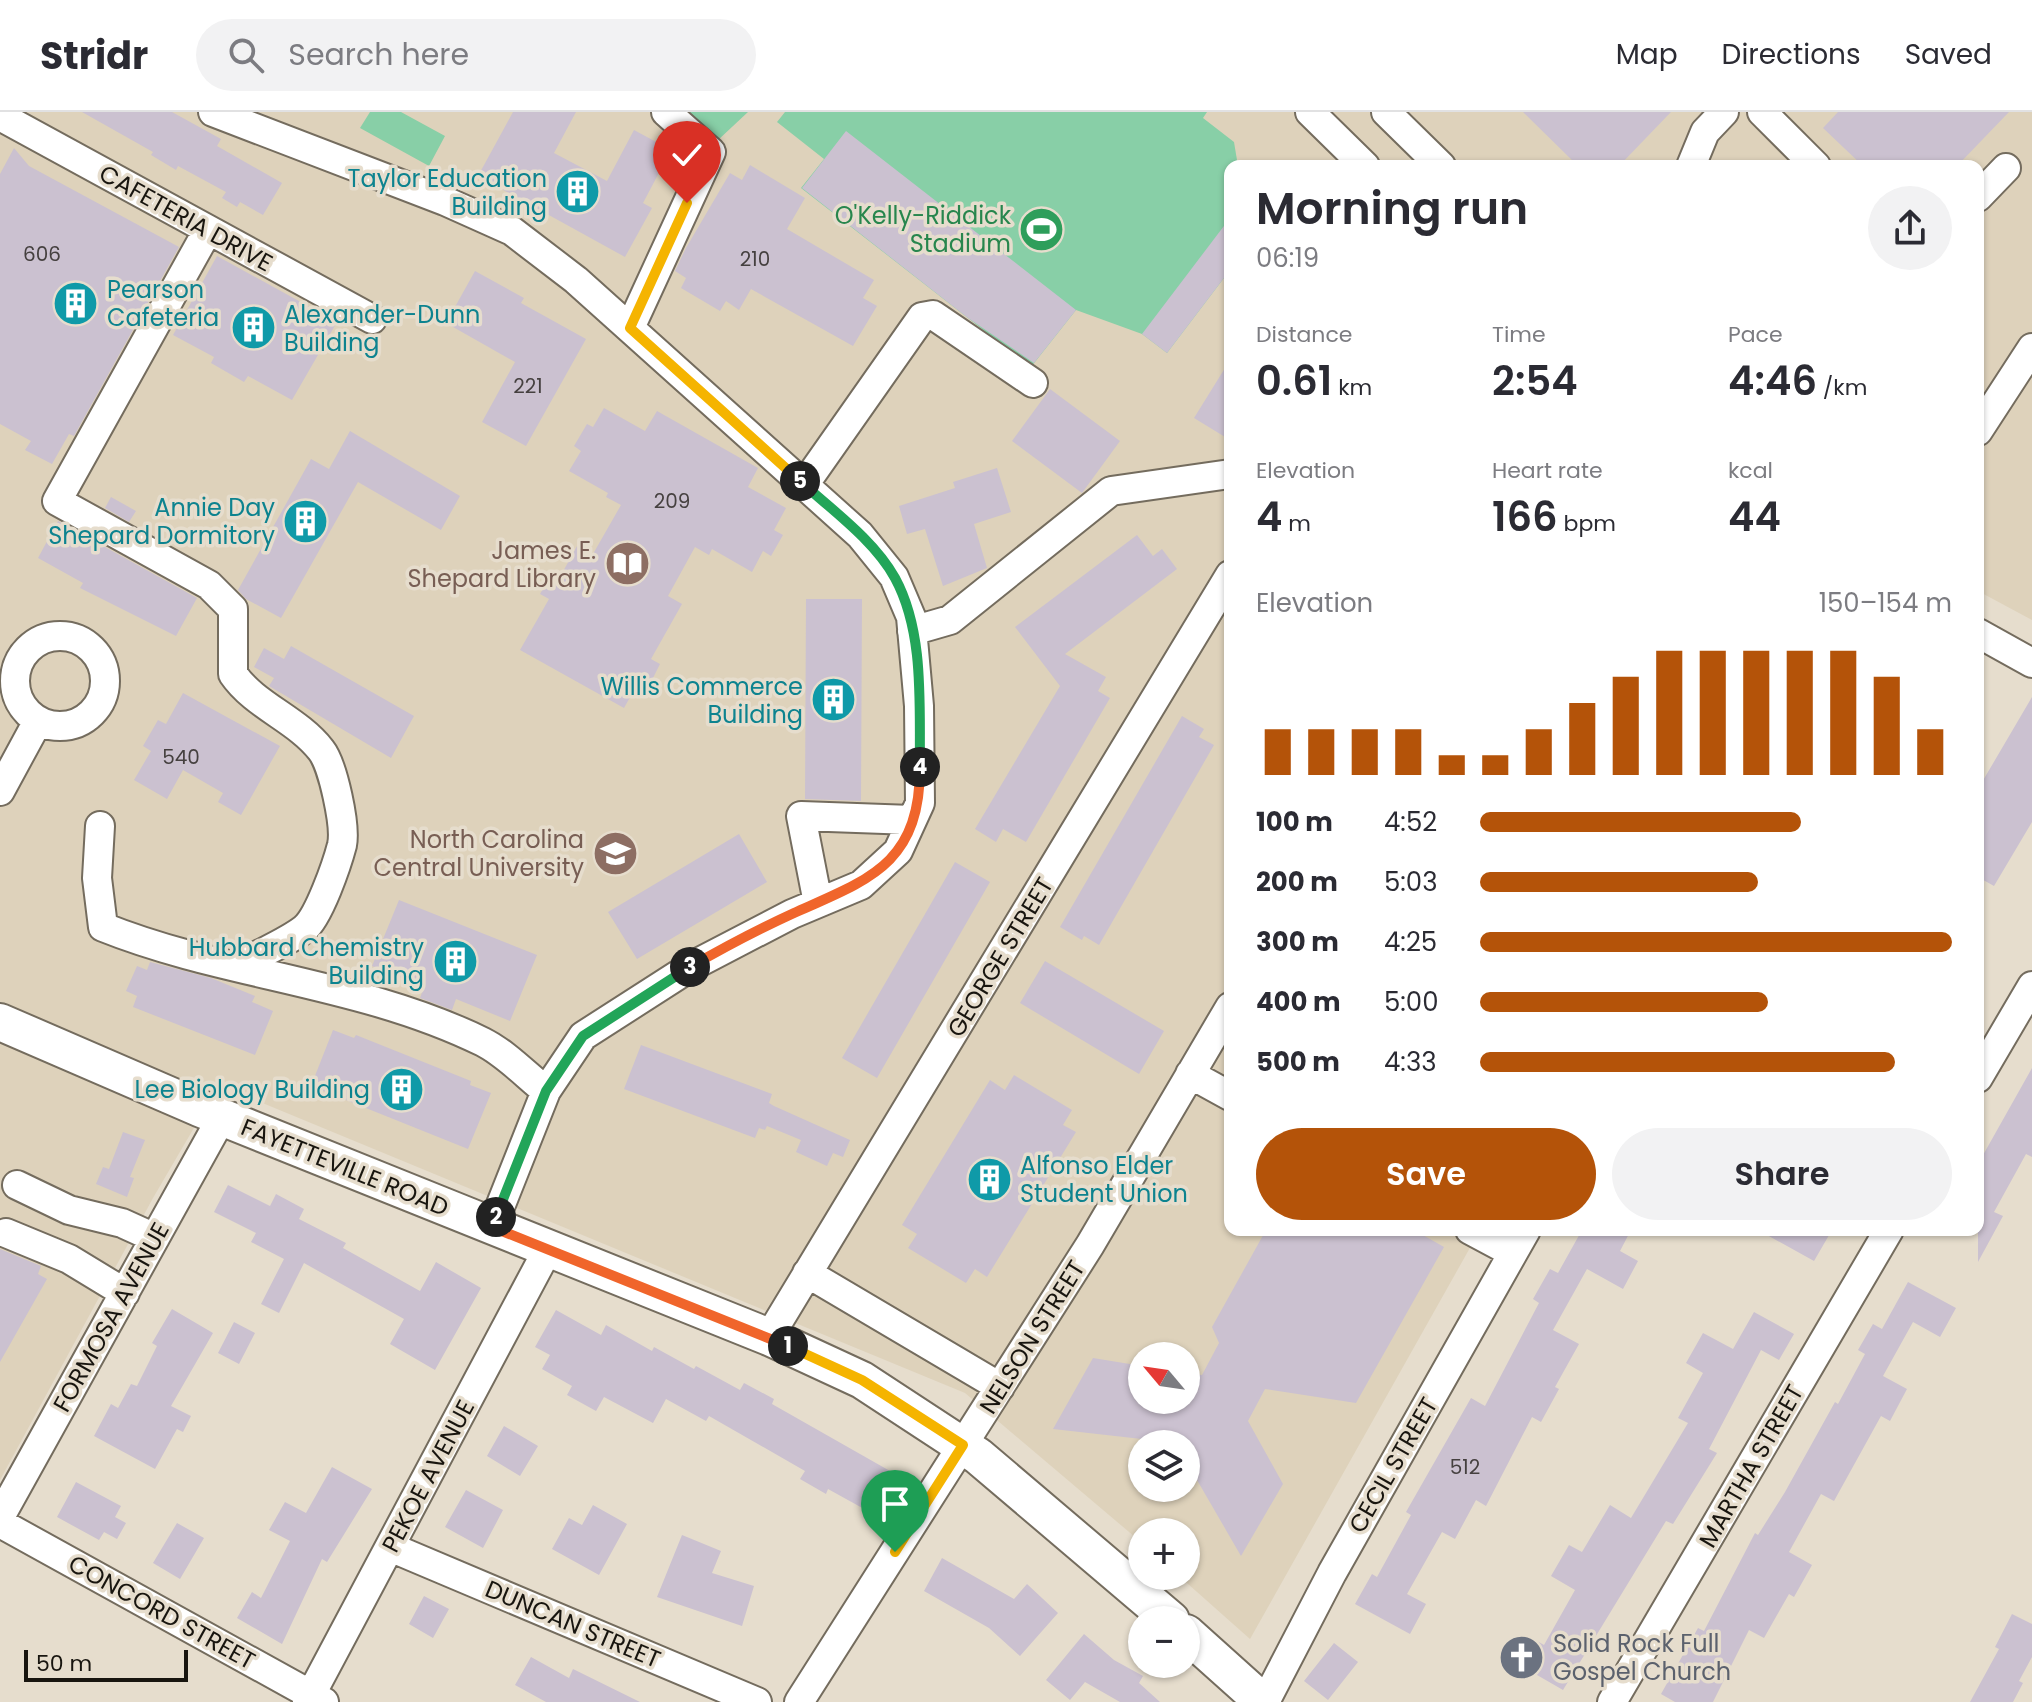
<!DOCTYPE html>
<meta charset="utf-8">
<style>
:root{--surface:#fff;--page:#f2f2f3;--text:#2b2b33;--muted:#7c7c81;--line:#e1e1e2;--accent:#b45309}
body{margin:0;font-family:Poppins,sans-serif;background:var(--page);color:var(--text);height:100vh;display:flex;flex-direction:column;font-size:30px;white-space:nowrap}
*{box-sizing:border-box;margin:0}
p{font-size:26px;color:var(--muted)}
.icon{flex:none;width:44px;height:44px;fill:none;stroke:currentColor;stroke-width:2;stroke-linecap:round;stroke-linejoin:round}
.map{position:relative;flex:1;overflow:hidden}
.drawer{position:absolute;left:1224px;top:48px;width:760px;height:1076px;display:flex;flex-direction:column;background:var(--surface);border-radius:16px;box-shadow:0 2px 6px #0004}
.drawer>*{flex:none}
.needle{width:52px;rotate:299deg}
.buttons{position:absolute;left:1128px;top:1230px;display:grid;gap:16px}
.buttons a{display:grid;place-items:center;width:72px;height:72px;border-radius:50%;background:var(--surface);box-shadow:0 2px 6px #0004;font-size:40px}
.scale{position:absolute;left:24px;bottom:20px;width:164px;box-sizing:border-box;padding-left:8px;border:4px solid #18150f;border-top:0;font-size:22px;line-height:28px;white-space:nowrap;color:#18150f;-webkit-text-stroke:6px #e6ddcd;paint-order:stroke}
.pin{position:absolute;display:grid;place-items:center;width:68px;height:68px;color:#fff;margin:-82px -34px;border-radius:50% 50% 50% 0;rotate:-45deg;box-shadow:0 0 8px #0007}
.pin .icon{rotate:45deg}
.km{position:absolute;width:40px;height:40px;margin:-20px;border-radius:50%;background:#222;color:#fff;font-size:22px;line-height:40px;text-align:center}
.round{display:grid;place-items:center;flex:none;width:84px;height:84px;border-radius:42px;background:var(--page)}
.headline{display:flex;align-items:center;justify-content:space-between;height:136px;padding:0 32px}
h1{font-size:44px;font-weight:600;line-height:60px}
.metrics{display:grid;grid-template-columns:repeat(3,1fr);gap:12px;height:136px;padding:8px 32px}
.metrics div{display:grid;align-content:center}
.metrics b{font-size:40px;font-weight:600}
.metrics small{font-size:22px;font-weight:400}
.metrics p{font-size:22px}
.chart{height:224px;padding:16px 32px}
.chart p{display:flex;justify-content:space-between}
.chart svg{width:100%;height:144px;margin-top:8px;stroke:var(--accent);stroke-width:6}
.cta{display:flex;gap:16px;margin-top:auto;padding:16px 32px}
.cta a{flex:1;height:92px;border-radius:48px;background:var(--accent);color:#fff;font-size:32px;font-weight:600;line-height:92px;text-align:center}
.cta a+a{background:var(--page);color:var(--text)}
ul{padding:0 32px;list-style:none;font-size:26px}
li{display:grid;grid-template-columns:128px 96px 1fr;align-items:center;height:60px}
li i{height:20px;border-radius:10px;background:var(--accent)}
header{display:flex;align-items:center;gap:48px;box-sizing:border-box;height:112px;padding:0 40px;background:var(--surface);border-bottom:2px solid var(--line)}
header strong{font-size:38px}
nav{display:flex;gap:44px;margin-inline-start:auto;font-size:28px}
.search{width:560px;height:72px;background:var(--page);display:flex;align-items:center;gap:20px;box-sizing:border-box;padding:0 28px;border-radius:44px;color:var(--muted);font-size:30px}
.map>svg:first-child{display:block}
.built{fill:#ded2bb;fill-rule:evenodd}
.green{fill:#88cfa7}
.building{fill:#cbc1d0}
.lines{fill:none;stroke-linecap:round;stroke-linejoin:round}
.minor-casing{stroke:#746c5e;stroke-width:32}
.major-casing{stroke:#746c5e;stroke-width:40}
.minor{stroke:#fff;stroke-width:28}
.major{stroke:#fff;stroke-width:36}
.split-1-casing{stroke:#fff;stroke-width:16}
.split-2-casing{stroke:#fff;stroke-width:16}
.split-3-casing{stroke:#fff;stroke-width:16}
.split-4-casing{stroke:#fff;stroke-width:16}
.split-5-casing{stroke:#fff;stroke-width:16}
.split-6-casing{stroke:#fff;stroke-width:16}
.split-1{stroke:#f5b400;stroke-width:10}
.split-2{stroke:#f0652b;stroke-width:10}
.split-3{stroke:#22a559;stroke-width:10}
.split-4{stroke:#f0652b;stroke-width:10}
.split-5{stroke:#22a559;stroke-width:10}
.split-6{stroke:#f5b400;stroke-width:10}
.labels{text-anchor:middle;dominant-baseline:central;stroke-width:7;stroke-linejoin:round;paint-order:stroke}
.number-label{font-size:20px;fill:#45403f}
.culture-label{font-size:24px;fill:#0d838f;stroke:#e6ddcd;text-anchor:end}
.leisure-label{font-size:24px;fill:#27864d;stroke:#e6ddcd;text-anchor:end}
.street-label{font-size:24px;fill:#18150f;stroke:#e6ddcd}
.education-label{font-size:24px;fill:#785e54;stroke:#e6ddcd;text-anchor:end}
.worship-label{font-size:24px;fill:#5b616d;stroke:#e6ddcd;text-anchor:start}
</style>
<header>
<strong>Stridr</strong>
<div class="search"><svg class="icon" aria-label="search" viewBox="0 0 24 24"><circle cx="10" cy="10" r="6"/><path d="M15 15l6 6"/></svg>Search here</div>
<nav><a>Map</a><a>Directions</a><a>Saved</a></nav>
</header>
<div class="map">
<svg width="2032" height="1590" viewBox="0 0 2032 1590">
<rect width="100%" height="100%" fill="#e6ddcd"/>
<path class="built" d="M0 0H2032V508L1978 479V54H1230V1118H1480L1250 1527 1179 1464H1186V1420H1142V1431L965 1281 219 973 153 1086 0 1368ZM1142 1244H1186V1288H1142ZM1142 1332H1186V1376H1142Z"/>
<path class="green" d="M370 0H401L445 24 429 54 360 16Z
M684 0H748L717 29Z
M785 0H1207L1203 6 1234 30 1238 54H1230V158L1167 241 1142 222 1076 198 1031 255 801 76 824 47 777 10Z"/>
<path class="building" d="M82 0H172L221 27 217 34 282 71 263 103 240 90 237 95 222 86 226 80 178 54 176 58 151 43 153 40Z
M513 0H576L554 41 607 69 634 18 671 38 643 91 652 96 625 145 478 64Z
M1523 0H1671L1619 54H1578Z
M1838 0H2009L1957 54H1863L1823 16Z
M846 19 1076 198 1034 251 968 206 802 76Z
M14 36 29 54 179 135 74 324 69 322 52 352 25 338 31 329 0 312V62Z
M750 53 805 86 787 117 874 168 863 186 877 194 853 234 751 177 739 198 726 189 720 199 681 176 686 166 675 159 686 136 730 61 742 68Z
M1230 106V158L1167 241 1142 222Z
M217 144 337 210 292 288 248 264 244 270 211 251 214 245 173 223Z
M475 159 524 186 521 191 586 227 526 334 482 310 515 250 446 211Z
M1230 248V328L1194 306Z
M1050 277 1120 329 1082 381 1012 329Z
M604 296 645 319 657 299 758 356 748 375 786 396 774 418 783 423 771 444 763 439 752 460 712 437 709 443 695 435 668 484 682 492 651 547 660 552 651 570 642 564 624 596 520 538 549 487 540 482 552 461 560 465 577 434 593 442 621 393 606 385 608 381 569 359 581 339 574 334 587 312 593 315Z
M350 319 460 384 441 418 358 370 281 506 246 487 238 478 311 347 329 357Z
M997 356 1011 400 974 412 987 456 943 474 925 417 907 422 899 394 955 376 953 370Z
M111 385 136 399 129 410 105 396Z
M58 409 197 486 176 524 80 476 83 471 38 446Z
M1137 423 1153 444 1162 437 1177 457 1065 542 1106 565 1098 579 1110 586 1026 730 1003 717 996 730 975 717 1060 574 1015 515Z
M806 487H862L861 689 805 687Z
M291 534 414 604 391 646 269 574 274 566 254 555 264 536 284 547Z
M183 581 280 634 241 703 218 690 223 681 183 658 167 687 134 668 151 639 143 634 158 608 166 612Z
M2032 585V710L1994 774 1978 765V677Z
M1182 604 1204 617 1199 625 1214 633 1099 833 1084 824 1082 828 1060 815Z
M739 722 767 770 637 847 608 800Z
M955 750 990 770 877 966 842 946Z
M399 788 537 843 510 909 456 887 452 898 420 886 424 875 372 854Z
M1045 849 1164 919 1139 962 1020 891Z
M150 850 211 866 255 884 252 890 273 899 255 943 133 895 137 884 126 879 137 854 147 858Z
M333 918 354 926 356 923 471 969 470 973 491 981 468 1037 311 974Z
M641 933 772 982 769 991 774 994 850 1028 843 1045 833 1041 827 1054 796 1040 801 1028 767 1014 765 1018 759 1016 755 1026 624 977Z
M2032 956V1045L2026 1042 1994 1100 2003 1104 1978 1150V1052Z
M1014 963 1072 998 1063 1013 1076 1020 987 1165 975 1157 966 1171 908 1136 917 1122 902 1113 990 968 1005 978Z
M123 1020 145 1028 130 1065 134 1066 127 1085 96 1072 103 1055 109 1057Z
M228 1073 270 1094 276 1082 304 1097 299 1107 346 1131 343 1136 420 1179 436 1150 481 1176 435 1258 390 1232 404 1207 304 1151 279 1201 261 1192 284 1147 251 1130 256 1121 214 1100Z
M1266 1118H1414L1444 1135 1356 1291 1265 1277 1248 1309 1283 1372 1241 1444 1186 1349V1332L1053 1317 1093 1246 1142 1254V1288H1186V1261L1202 1263 1219 1231 1212 1215Z
M1582 1118H1631L1620 1139 1638 1149 1623 1177 1587 1157 1553 1218 1579 1232 1555 1275 1559 1277 1541 1310 1532 1305 1486 1394 1476 1388 1455 1427 1442 1420 1407 1482 1426 1492 1410 1522 1355 1492 1372 1462 1377 1465 1411 1403 1406 1400 1471 1286 1485 1294 1539 1191 1533 1187 1550 1157 1558 1161Z
M1758 1118H1832L1814 1149Z
M0 1137 41 1154 38 1162 47 1167 0 1250Z
M1908 1170 1956 1196 1940 1225 1913 1210 1883 1264 1907 1277 1890 1309 1881 1304 1834 1389 1821 1382 1789 1440 1812 1453 1794 1485 1789 1482 1764 1526 1749 1518 1713 1590H1675L1661 1582 1698 1516 1704 1519 1755 1421 1758 1423 1785 1380 1835 1290 1838 1292 1865 1242 1858 1238 1873 1212 1882 1217Z
M172 1197 213 1221 171 1294 191 1304 183 1320 177 1317 155 1357 94 1324 111 1292 118 1296 131 1272 137 1274 157 1234 152 1231Z
M556 1198 601 1223 606 1213 652 1239 654 1235 694 1257 696 1254 740 1278 744 1271 774 1287 772 1292 897 1363 875 1403 828 1377 826 1382 800 1367 805 1359 709 1304 706 1309 666 1287 653 1311 604 1285 596 1299 567 1283 572 1274 542 1257 550 1243 535 1235Z
M1754 1200 1794 1222 1779 1248 1761 1238 1709 1337 1717 1341 1673 1412 1666 1409 1563 1578 1523 1555 1537 1529 1544 1533 1575 1478 1551 1464 1569 1433 1582 1440 1610 1393 1631 1406 1688 1311 1678 1306 1703 1261 1686 1251 1703 1221 1733 1237Z
M234 1210 255 1221 239 1252 218 1241Z
M504 1314 538 1334 520 1364 487 1344Z
M332 1355 372 1377 327 1450 322 1447 282 1532 237 1506 252 1480 261 1486 290 1429 269 1418 285 1390 306 1401Z
M76 1370 121 1394 115 1405 126 1411 117 1427 104 1420 99 1428 57 1405Z
M466 1378 503 1398 483 1436 445 1415Z
M593 1393 627 1412 599 1463 552 1437 569 1406 582 1413Z
M177 1411 204 1426 180 1467 153 1451Z
M682 1423 721 1439 712 1461 754 1474 742 1514 657 1485Z
M942 1446 1014 1487 1027 1472 1058 1501 1020 1544 989 1516 924 1479Z
M424 1484 449 1497 433 1526 409 1512Z
M2012 1502 2032 1512V1545L2019 1569 2023 1571 2013 1590H1970L1999 1537 1995 1535Z
M1084 1522 1114 1548 1143 1564 1139 1571 1160 1590H1120L1085 1570 1070 1588 1046 1568Z
M1334 1531 1358 1550 1328 1588 1304 1569Z
M531 1545 569 1566 573 1557 640 1590H546L515 1573Z"/>
<g class="lines">
<defs>
<path id="minor" d="M213 0 445 89 512 119 576 168 860 423 894 465 911 505 919 594 920 691 898 739 861 773 792 802 692 854 583 924 546 979 492 1115
M1310 0 1365 54
M1386 0 1441 54
M1762 0 1816 54
M0 4 372 207
M1691 54 1705 20 1724 0
M1978 85 2006 56
M208 118 57 389 209 473 233 497V562C255 594 297 607 321 638 333 653 346 714 342 733 337 752 319 805 304 817 286 831 260 841 240 853
M630 216 711 40 666 0
M1978 319 2032 236
M804 373 922 205 933 203 1033 271
M912 519 950 508 1111 379 1230 362
M1978 521 2032 551
M15 569a45 45 0 1 1 90 0a45 45 0 1 1-90 0Z
M0 679 38 609
M100 714 97 766 103 815C225 864 361 870 483 930 505 941 526 963 546 979
M818 791 801 704 912 708
M1190 962 1230 984
M1978 966 2032 874
M17 1073 69 1098 122 1111 155 1126
M1470 1118 1513 1141
M6 1121 69 1147 125 1181
M807 1161 1000 1275
M769 1225 1230 463
M0 1405 222 1005
M0 1411 324 1590
M390 1435 757 1590
M307 1590 548 1137
M799 1590 1090 1133 1230 895
M1265 1590 1332 1461 1526 1118
M1612 1590 1889 1118"/>
<path id="major" d="M0 910 199 996 769 1225 862 1268 978 1344 1171 1508
M1186 1521 1263 1590"/>
</defs>
<use href="#minor" class="minor-casing"/>
<use href="#major" class="major-casing"/>
<use href="#minor" class="minor"/>
<use href="#major" class="major"/>
</g>
<g class="lines">
<defs>
<path id="split-1" d="M788 1234 862 1268 963 1333 895 1440"/>
<path id="split-2" d="M496 1105 492 1115 788 1234"/>
<path id="split-3" d="M496 1105 546 979 583 924 690 855"/>
<path id="split-4" d="M690 855C723 836 759 817 794 801 870 767 920 752 920 655"/>
<path id="split-5" d="M800 369C832 398 874 428 895 466 925 521 919 595 920 655"/>
<path id="split-6" d="M687 91 630 216 800 369"/>
</defs>
<use href="#split-1" class="split-1-casing"/>
<use href="#split-2" class="split-2-casing"/>
<use href="#split-3" class="split-3-casing"/>
<use href="#split-4" class="split-4-casing"/>
<use href="#split-5" class="split-5-casing"/>
<use href="#split-6" class="split-6-casing"/>
<use href="#split-1" class="split-1"/>
<use href="#split-2" class="split-2"/>
<use href="#split-3" class="split-3"/>
<use href="#split-4" class="split-4"/>
<use href="#split-5" class="split-5"/>
<use href="#split-6" class="split-6"/>
</g>
<defs>
<symbol id="building-disc" viewBox="-11 -11 22 22"><circle r="9.5" fill="#0f9aa8" stroke="#e6ddcd"/><path d="M-4-6H4V6H1V3H-1V6H-4ZM-2.5-4.3h1.7v1.8h-1.7ZM.8-4.3h1.7v1.8H.8ZM-2.5-1h1.7V.8h-1.7ZM.8-1h1.7V.8H.8Z" fill="#fff"/></symbol>
<symbol id="stadium-disc" viewBox="-11 -11 22 22"><circle r="9.5" fill="#2e9e5b" stroke="#e6ddcd"/><path d="M0-5a6.5 5 0 1 0 0 10a6.5 5 0 1 0 0-10ZM-3.5-1.8h7v3.6h-7Z" fill="#fff"/></symbol>
<symbol id="library-disc" viewBox="-11 -11 22 22"><circle r="9.5" fill="#8d6e63" stroke="#e6ddcd"/><path d="M-6-4Q-3-5.5-.7-3.5V5Q-3 3-6 4ZM6-4Q3-5.5 .7-3.5V5Q3 3 6 4Z" fill="#fff"/></symbol>
<symbol id="university-disc" viewBox="-11 -11 22 22"><circle r="9.5" fill="#8d6e63" stroke="#e6ddcd"/><path d="M0-5L7-2L0 1L-7-2ZM-4 1L0 2.5L4 1V4Q0 6-4 4Z" fill="#fff"/></symbol>
<symbol id="church-disc" viewBox="-11 -11 22 22"><circle r="9.5" fill="#6b7280" stroke="#e6ddcd"/><path d="M-1.2-6h2.4v3.5h3.3v2.4h-3.3V6h-2.4V-.1h-3.3v-2.4h3.3Z" fill="#fff"/></symbol>
</defs>
<g fill-rule="evenodd">
<use href="#building-disc" x="552" y="54" width="51" height="51"/>
<use href="#stadium-disc" x="1016" y="92" width="51" height="51"/>
<use href="#building-disc" x="50" y="166" width="51" height="51"/>
<use href="#building-disc" x="228" y="190" width="51" height="51"/>
<use href="#building-disc" x="280" y="384" width="51" height="51"/>
<use href="#library-disc" x="602" y="426" width="51" height="51"/>
<use href="#building-disc" x="808" y="562" width="51" height="51"/>
<use href="#university-disc" x="590" y="716" width="51" height="51"/>
<use href="#building-disc" x="430" y="824" width="51" height="51"/>
<use href="#building-disc" x="376" y="952" width="51" height="51"/>
<use href="#building-disc" x="964" y="1042" width="51" height="51"/>
<use href="#church-disc" x="1496" y="1520" width="51" height="51"/>
</g>
<g class="labels">
<g class="number-label">
<text x="42" y="142">606</text>
<text x="755" y="147">210</text>
<text x="528" y="274">221</text>
<text x="672" y="389">209</text>
<text x="181" y="645">540</text>
<text x="1465" y="1355">512</text>
</g>
<g class="culture-label">
<text x="547" y="66">Taylor Education<tspan x="547" dy="28">Building</tspan></text>
<text x="107" y="177" text-anchor="start">Pearson<tspan x="107" dy="28">Cafeteria</tspan></text>
<text x="284" y="202" text-anchor="start">Alexander-Dunn<tspan x="284" dy="28">Building</tspan></text>
<text x="275" y="395">Annie Day<tspan x="275" dy="28">Shepard Dormitory</tspan></text>
<text x="803" y="574">Willis Commerce<tspan x="803" dy="28">Building</tspan></text>
<text x="424" y="835">Hubbard Chemistry<tspan x="424" dy="28">Building</tspan></text>
<text x="370" y="977">Lee Biology Building</text>
<text x="1020" y="1053" text-anchor="start">Alfonso Elder<tspan x="1020" dy="28">Student Union</tspan></text>
</g>
<g class="leisure-label">
<text x="1011" y="103">O'Kelly-Riddick<tspan x="1011" dy="28">Stadium</tspan></text>
</g>
<g class="street-label">
<text transform="translate(186 106) rotate(29)">CAFETERIA DRIVE</text>
<text transform="translate(1000 845) rotate(-59)">GEORGE STREET</text>
<text transform="translate(345 1055) rotate(22)">FAYETTEVILLE ROAD</text>
<text transform="translate(111 1205) rotate(-61)">FORMOSA AVENUE</text>
<text transform="translate(1032 1225) rotate(-58)">NELSON STREET</text>
<text transform="translate(1393 1353) rotate(-60)">CECIL STREET</text>
<text transform="translate(1751 1354) rotate(-60)">MARTHA STREET</text>
<text transform="translate(428 1364) rotate(-62)">PEKOE AVENUE</text>
<text transform="translate(162 1500) rotate(29)">CONCORD STREET</text>
<text transform="translate(573 1512) rotate(23)">DUNCAN STREET</text>
</g>
<g class="education-label">
<text x="596" y="438">James E.<tspan x="596" dy="28">Shepard Library</tspan></text>
<text x="584" y="727">North Carolina<tspan x="584" dy="28">Central University</tspan></text>
</g>
<g class="worship-label">
<text x="1553" y="1531">Solid Rock Full<tspan x="1553" dy="28">Gospel Church</tspan></text>
</g>
</g>
</svg>
<div class="buttons">
<a><svg class="needle" viewBox="-14 -14 28 28"><path d="M0-13l5 13h-10z" fill="#e53935"/><path d="M0 13l5-13h-10z" fill="#7c7c81"/></svg></a>
<a><svg class="icon" aria-label="layers" viewBox="0 0 24 24"><path d="M12 4l9 5-9 5-9-5zM3 14l9 5 9-5"/></svg></a>
<a>+</a>
<a>−</a>
</div>
<div class="scale">50 m</div>
<div class="pin" style="left:895px;top:1440px;background:#1e9e55"><svg class="icon" aria-label="arrive" viewBox="0 0 24 24"><path d="M6 21V4h12l-3 4 3 4H6"/></svg></div>
<div class="pin" style="left:687px;top:91px;background:#d93025"><svg class="icon" aria-label="check" viewBox="0 0 24 24"><path d="M5 12l5 5 9-10"/></svg></div>
<b class="km" style="left:788px;top:1234px">1</b>
<b class="km" style="left:496px;top:1105px">2</b>
<b class="km" style="left:690px;top:855px">3</b>
<b class="km" style="left:920px;top:655px">4</b>
<b class="km" style="left:800px;top:369px">5</b>
<section class="drawer">
<div class="headline"><div><h1>Morning run</h1><p>06:19</p></div><a class="round"><svg class="icon" aria-label="share" viewBox="0 0 24 24"><path d="M12 15V3M7 8l5-5 5 5M5 13v7h14v-7"/></svg></a></div>
<div class="metrics">
<div><p>Distance</p><b>0.61<small> km</small></b></div>
<div><p>Time</p><b>2:54</b></div>
<div><p>Pace</p><b>4:46<small> /km</small></b></div>
</div>
<div class="metrics">
<div><p>Elevation</p><b>4<small> m</small></b></div>
<div><p>Heart rate</p><b>166<small> bpm</small></b></div>
<div><p>kcal</p><b>44</b></div>
</div>
<div class="chart"><p><span>Elevation</span>150–154 m</p>
<svg viewBox="0 0 160 44" preserveAspectRatio="none"><path d="M5 44V30M15 44V30M25 44V30M35 44V30M45 44V38M55 44V38M65 44V30M75 44V22M85 44V14M95 44V6M105 44V6M115 44V6M125 44V6M135 44V6M145 44V14M155 44V30"/></svg>
</div>
<ul>
<li><b>100 m</b>4:52<i style="width:68%"></i></li>
<li><b>200 m</b>5:03<i style="width:59%"></i></li>
<li><b>300 m</b>4:25<i style="width:100%"></i></li>
<li><b>400 m</b>5:00<i style="width:61%"></i></li>
<li><b>500 m</b>4:33<i style="width:88%"></i></li>
</ul>
<div class="cta"><a>Save</a><a>Share</a></div>
</section>
</div>
